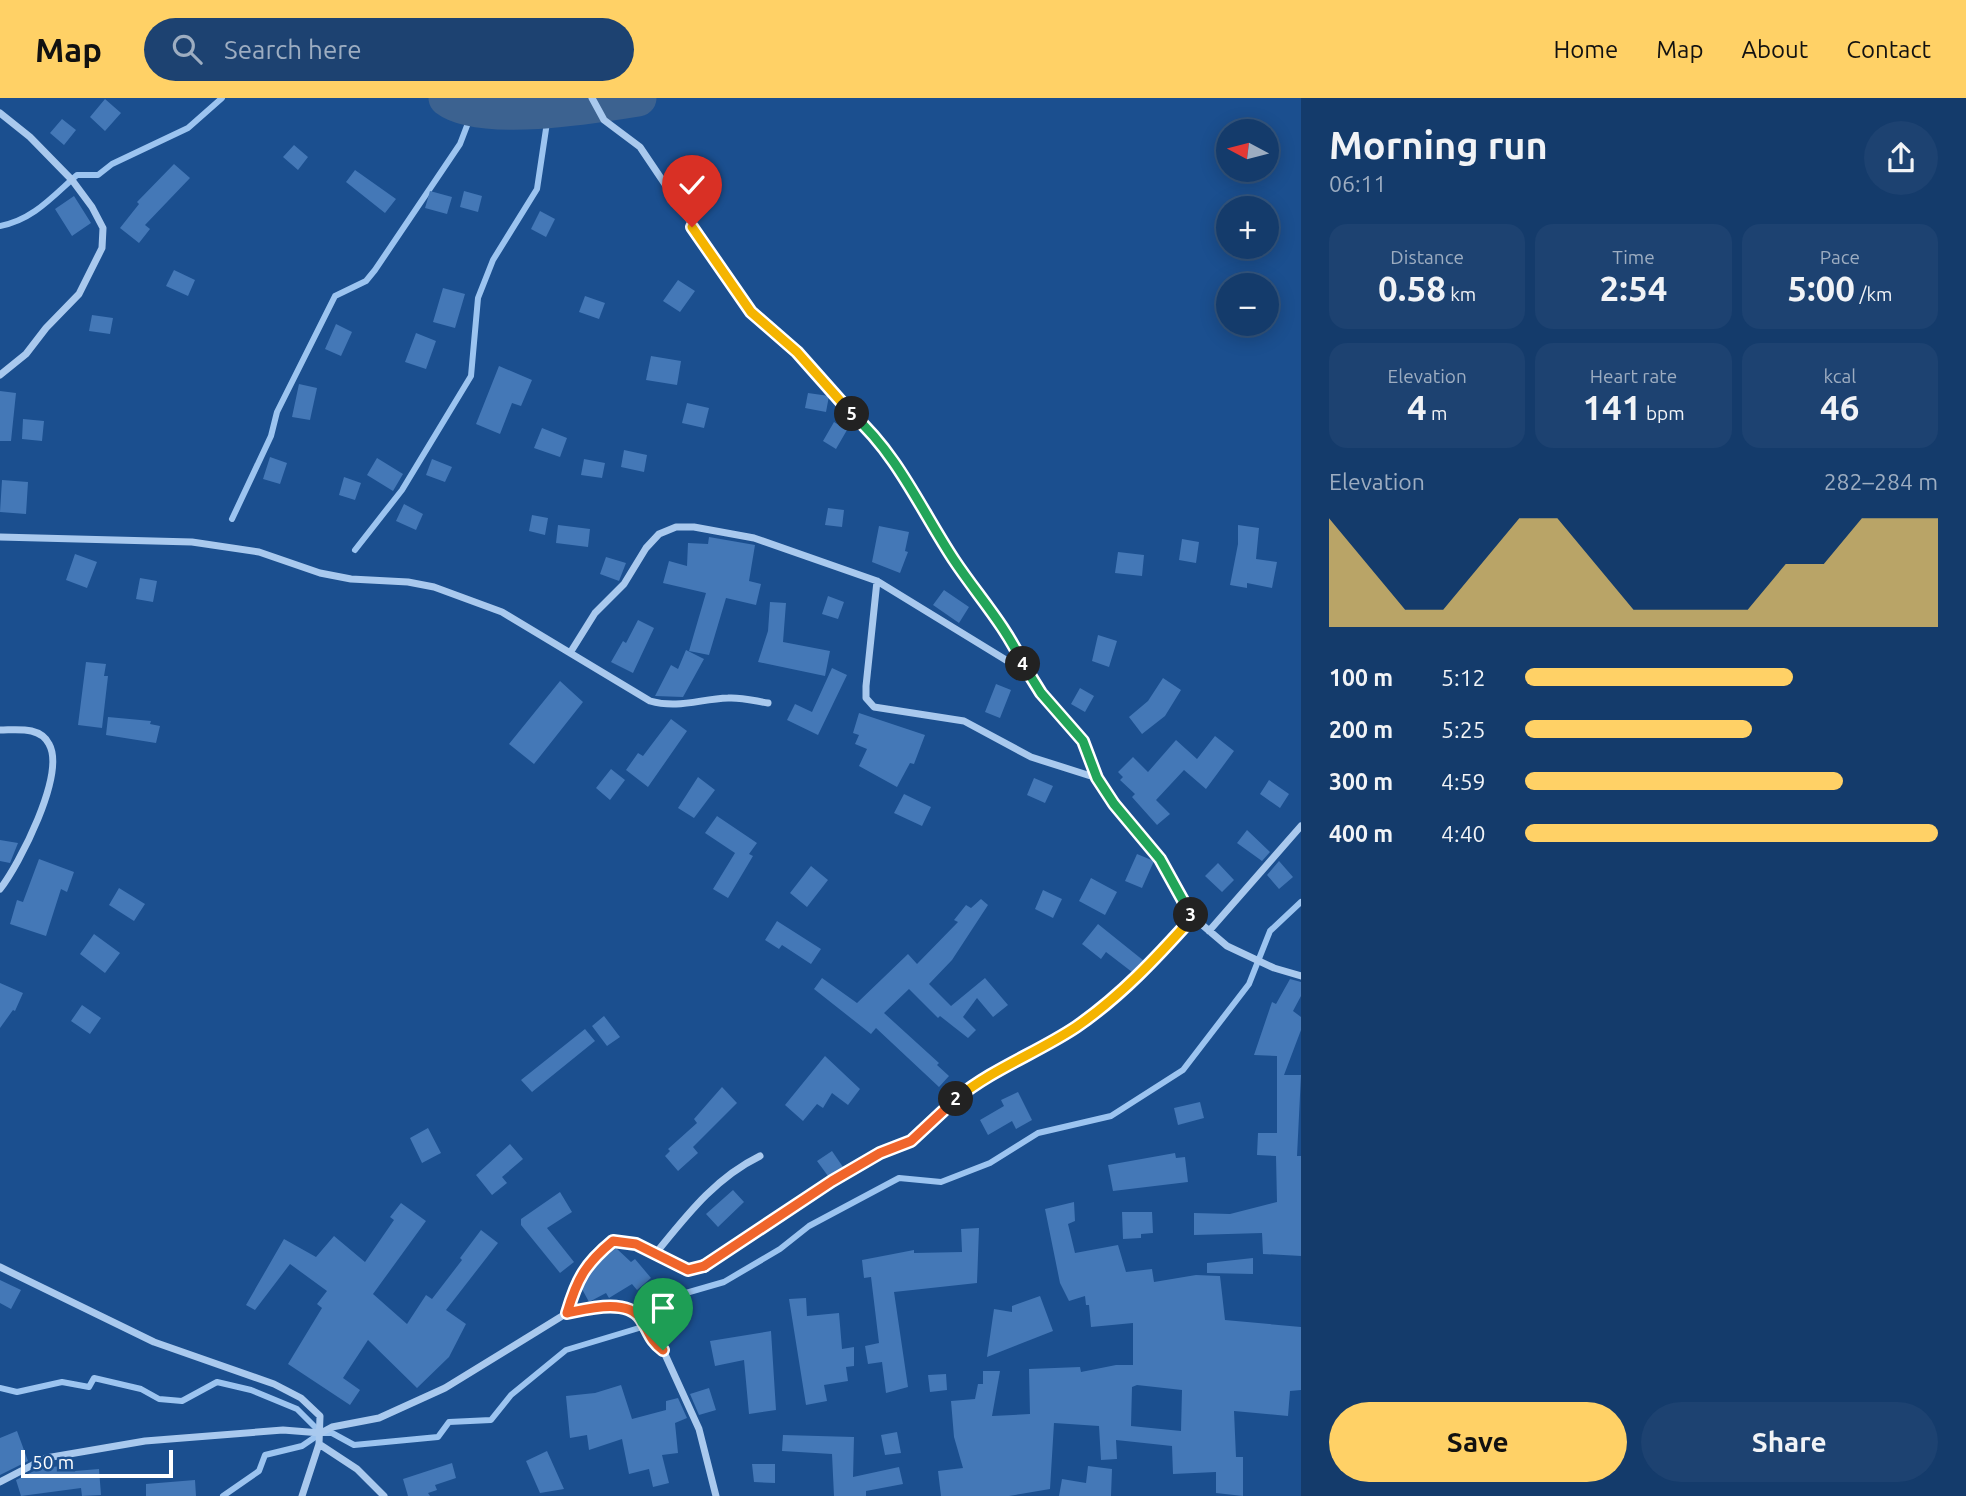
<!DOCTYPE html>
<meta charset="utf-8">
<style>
:root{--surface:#143b6b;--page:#1d4271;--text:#f1f3f6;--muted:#9dadc1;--line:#33557e;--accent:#ffd166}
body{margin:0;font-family:Ubuntu,sans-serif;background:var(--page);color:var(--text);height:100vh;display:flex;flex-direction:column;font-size:26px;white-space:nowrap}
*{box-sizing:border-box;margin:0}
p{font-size:23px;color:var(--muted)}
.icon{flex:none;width:38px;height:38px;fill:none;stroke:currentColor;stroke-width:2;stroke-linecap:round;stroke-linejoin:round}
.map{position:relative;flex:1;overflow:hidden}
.details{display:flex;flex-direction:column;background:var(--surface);width:665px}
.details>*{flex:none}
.needle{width:46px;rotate:277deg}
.tools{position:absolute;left:1216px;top:21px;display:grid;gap:14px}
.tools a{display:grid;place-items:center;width:63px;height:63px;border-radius:50%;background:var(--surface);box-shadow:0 4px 18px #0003,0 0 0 2px var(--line);font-size:35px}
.scale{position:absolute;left:21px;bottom:18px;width:152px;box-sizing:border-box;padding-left:7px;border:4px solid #fff;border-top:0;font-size:19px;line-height:24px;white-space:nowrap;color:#fff;-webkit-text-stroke:5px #1b4f8f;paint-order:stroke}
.pin{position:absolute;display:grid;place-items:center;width:60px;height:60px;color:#fff;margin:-72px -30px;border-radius:50% 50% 50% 0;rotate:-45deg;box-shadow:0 0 7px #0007}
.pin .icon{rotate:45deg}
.km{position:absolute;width:35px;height:35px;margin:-18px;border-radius:50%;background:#222;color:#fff;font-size:19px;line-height:35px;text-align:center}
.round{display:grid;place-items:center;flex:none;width:74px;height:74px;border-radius:37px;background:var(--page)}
.summary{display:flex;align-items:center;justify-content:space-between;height:119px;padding:0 28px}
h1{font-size:38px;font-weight:700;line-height:52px}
.stats{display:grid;grid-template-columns:repeat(3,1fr);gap:10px;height:119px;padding:7px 28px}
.stats div{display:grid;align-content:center;border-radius:18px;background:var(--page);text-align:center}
.stats b{font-size:35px;font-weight:700}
.stats small{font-size:19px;font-weight:400}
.stats p{font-size:19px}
.chart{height:196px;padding:14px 28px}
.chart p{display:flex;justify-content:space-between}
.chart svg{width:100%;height:126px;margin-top:7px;fill:var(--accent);opacity:.7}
.primary-button{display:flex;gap:14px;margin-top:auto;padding:14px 28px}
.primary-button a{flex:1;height:80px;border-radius:42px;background:var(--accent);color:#111;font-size:28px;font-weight:700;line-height:80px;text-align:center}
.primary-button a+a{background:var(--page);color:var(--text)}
ul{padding:0 28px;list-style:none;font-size:23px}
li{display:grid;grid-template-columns:112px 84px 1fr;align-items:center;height:52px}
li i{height:18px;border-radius:9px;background:var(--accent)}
header{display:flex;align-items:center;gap:42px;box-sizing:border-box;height:98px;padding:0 35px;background:var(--accent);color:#111}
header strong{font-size:33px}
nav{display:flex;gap:38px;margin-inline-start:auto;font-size:24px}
.search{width:490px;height:63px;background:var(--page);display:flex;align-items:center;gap:18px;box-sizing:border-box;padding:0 24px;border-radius:38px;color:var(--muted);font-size:26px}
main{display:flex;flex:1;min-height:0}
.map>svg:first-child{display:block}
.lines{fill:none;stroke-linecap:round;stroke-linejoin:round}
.stream{stroke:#9cc4f0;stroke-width:6}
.river{stroke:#3c6290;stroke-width:37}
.building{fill:#4478b7;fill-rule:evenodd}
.minor{stroke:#a9c9ee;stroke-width:7}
.split-1-casing{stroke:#fff;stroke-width:14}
.split-2-casing{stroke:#fff;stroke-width:14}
.split-3-casing{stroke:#fff;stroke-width:14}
.split-4-casing{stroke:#fff;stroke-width:14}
.split-5-casing{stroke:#fff;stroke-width:14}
.split-6-casing{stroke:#fff;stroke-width:14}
.split-1{stroke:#f0652b;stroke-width:9}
.split-2{stroke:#f0652b;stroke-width:9}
.split-3{stroke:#f5b400;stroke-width:9}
.split-4{stroke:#22a559;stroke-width:9}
.split-5{stroke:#22a559;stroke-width:9}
.split-6{stroke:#f5b400;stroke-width:9}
</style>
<header>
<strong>Map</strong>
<div class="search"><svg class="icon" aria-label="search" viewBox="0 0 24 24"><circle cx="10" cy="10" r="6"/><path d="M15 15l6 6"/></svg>Search here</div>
<nav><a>Home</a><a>Map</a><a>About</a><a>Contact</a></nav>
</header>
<main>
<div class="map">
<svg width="1301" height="1398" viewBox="0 0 1301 1398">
<rect width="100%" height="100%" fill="#1b4f8f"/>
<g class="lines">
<path class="stream" d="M0 128C33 122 53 98 77 77H98L112 66 188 30 222 0
M232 421 271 338 277 314 335 198 366 183 375 172 460 46 473 12
M355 452 402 392 471 278 478 200 493 162 537 91 549 11
M0 1290 17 1294 62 1284 89 1289 94 1280 141 1291 159 1301 182 1303 217 1284 251 1292 297 1311 321 1335
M223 1398 259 1373 265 1357 302 1348 321 1335H332L354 1347 438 1339 449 1324 491 1322 511 1297 566 1252 639 1230 679 1197 724 1184 780 1151 809 1128 899 1080 941 1084 990 1065 1038 1035 1111 1018 1183 972 1249 886 1270 833 1301 804"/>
<path class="river" d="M447 0C481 26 595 7 638 0"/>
</g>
<path class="building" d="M105 1 121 15 105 33 90 19Z
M62 21 76 32 64 47 50 35Z
M294 47 308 59 298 72 283 59Z
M174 66 190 80 145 127 150 131 139 145 120 130 139 106 137 104Z
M355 72 396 101 385 115 346 84Z
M430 93 452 99 447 116 425 110Z
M464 93 482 98 478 114 460 109Z
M74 98 91 125 72 138 55 111Z
M540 113 555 121 546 139 531 131Z
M174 172 195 182 188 198 166 188Z
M678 182 695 193 680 214 663 203Z
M443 190 465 196 455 230 433 224Z
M585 198 605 205 599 221 579 214Z
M92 217 113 220 110 236 89 233Z
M336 226 352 234 341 258 325 251Z
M416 235 436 243 426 271 405 264Z
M651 258 681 263 677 287 646 282Z
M499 268 532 282 521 308 512 305 500 336 476 326Z
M299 286 317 290 310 322 292 319Z
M0 293 16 295 11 343H0Z
M808 295 829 298 826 314 805 310Z
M687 305 709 310 704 330 682 325Z
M23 321 44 323 42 343 22 341Z
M834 324 847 332 836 351 823 343Z
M542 330 567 340 560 359 534 350Z
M624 352 647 357 644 374 621 369Z
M270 359 287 365 280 386 263 381Z
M377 360 403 376 393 393 367 377Z
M432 361 452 369 445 384 426 377Z
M584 361 605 365 602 380 581 377Z
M344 379 361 385 355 402 339 397Z
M2 382 28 384 26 416 0 414Z
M404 406 423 416 416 432 396 423Z
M828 410 844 412 842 429 825 427Z
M532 417 548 420 545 437 529 433Z
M558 427 590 431 588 449 556 445Z
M1238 427 1259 430 1256 461 1277 464 1272 490 1247 485V490L1230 487 1238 446Z
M879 428 909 434 905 453 908 454 900 475 872 464Z
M709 439 755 447 749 483 761 486 756 507 726 500 709 557 689 553 706 495 663 485 669 463 687 468 688 445 708 446Z
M1182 441 1199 444 1196 465 1179 462Z
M1118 454 1144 457 1142 478 1115 475Z
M75 456 97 464 87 490 66 482Z
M606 459 626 465 619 483 600 476Z
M140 480 157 483 153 504 136 501Z
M944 492 969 509 959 525 933 507Z
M828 498 844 504 838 521 822 516Z
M770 504 786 505 783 544 830 553 825 578 758 564 768 533Z
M638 522 654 530 633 575 611 564 623 543 626 545Z
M1098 537 1117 543 1109 569 1092 563Z
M686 552 704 561 683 599 655 598 671 567 678 571Z
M86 564 106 566 104 578H108L102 630 78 627Z
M832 570 847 577 818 637 787 622 795 606 812 614Z
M1163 580 1181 592 1165 618 1142 636 1129 619 1148 603Z
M560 583 583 604 534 666 509 646Z
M996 586 1011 592 1000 620 985 614Z
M1080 590 1094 598 1085 614 1071 606Z
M859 615 925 637 914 666 910 665 897 689 859 668 867 651 855 646 859 637 853 635Z
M108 619 151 623 150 626 160 628 156 645 106 637Z
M671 621 687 633 648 689 626 672 638 655 643 658Z
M1215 638 1234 653 1206 691 1184 672 1156 702 1170 716 1157 727 1132 699 1135 696 1120 682 1123 679 1118 674 1133 659 1148 674 1176 642 1197 661Z
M611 671 625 682 610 702 596 690Z
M698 679 715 692 694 720 678 710Z
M1034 680 1053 688 1045 705 1027 697Z
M1269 682 1289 696 1280 710 1260 696Z
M904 696 931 709 922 728 894 715Z
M717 718 757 745 749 756 753 758 728 800 713 791 735 755 705 735Z
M1247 732 1270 754 1262 763 1237 745Z
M0 742 18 745 10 765 0 763Z
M1137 756 1154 763 1142 790 1125 783Z
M39 761 74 774 67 794 61 791 46 838 10 826 17 802 23 804Z
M1279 763 1293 779 1279 791 1267 777Z
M1218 765 1234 782 1222 794 1205 778Z
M811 768 828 782 807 809 790 795Z
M1091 780 1117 794 1105 817 1079 803Z
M119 790 145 806 134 823 109 807Z
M1043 792 1062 801 1053 820 1035 811Z
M981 801 988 807 952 862 929 886 951 908 985 880 1008 907 993 919 977 900 963 919 976 932 968 940 940 918 938 920 909 891 884 915 939 965 937 967 949 978 939 989 876 930 871 936 814 891 822 880 857 905 908 856 917 866 958 824 954 822 966 807 971 810Z
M777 823 821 851 811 866 782 847 779 851 765 842Z
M1098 826 1144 863 1132 874 1106 854 1101 861 1082 846Z
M94 836 120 855 105 875 80 856Z
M1290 881 1301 884V898L1293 913 1301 919V932L1284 977H1301L1297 1058H1301V1158L1263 1156 1262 1135 1194 1137V1115L1230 1116 1277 1104 1276 1058 1257 1057 1258 1035H1277V958L1254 957 1272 904 1276 906Z
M0 885 23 895 15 913 13 912 0 930Z
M82 907 101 920 90 936 71 923Z
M604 918 620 939 607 948 592 928Z
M585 931 595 943 532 994 521 982Z
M825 958 860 991 848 1007 832 995 823 1010 817 1006 803 1023 785 1007Z
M722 989 737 1005 693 1049 698 1055 678 1073 665 1058 670 1053 668 1051 697 1025 694 1021Z
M1018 994 1032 1022 1016 1031 1012 1023 988 1037 980 1022 1004 1008 1001 1002Z
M1200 1004 1204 1020 1178 1027 1174 1010Z
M428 1030 441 1055 422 1065 410 1040Z
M510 1046 523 1061 502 1079 507 1085 492 1097 476 1077Z
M832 1053 843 1069 828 1078 817 1063Z
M1175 1055 1176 1060 1185 1059 1188 1084 1113 1093 1108 1067Z
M733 1092 744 1104 718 1129 706 1116Z
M560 1094 572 1114 547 1130 574 1164 560 1175 521 1127V1121Z
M1074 1104 1075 1123 1068 1126 1075 1155 1118 1147 1126 1174 1152 1171 1154 1184 1196 1177 1220 1178 1225 1222 1301 1229V1292L1290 1293 1288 1318 1234 1313 1236 1359H1243V1398L1216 1395V1374L1173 1376 1172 1348 1116 1342 1117 1361 1101 1362 1099 1328 1054 1325 1050 1391 1009 1398H941L938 1373 963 1370 954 1339 951 1303 975 1301 978 1286H983V1273H1000L992 1318 1030 1316 1029 1271 1080 1269 1081 1274 1116 1267H1133V1225L1091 1229 1089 1207H1086L1085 1198 1069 1203 1060 1185 1045 1111ZM1137 1287 1182 1292 1181 1333 1131 1328 1132 1289Z
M401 1105 426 1123 373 1196 407 1226 426 1197 432 1201 462 1162 460 1160 481 1132 498 1145 446 1212 466 1226 449 1259 417 1290 368 1242 343 1280 360 1292 350 1307 288 1266 322 1210 317 1206 327 1193 290 1166 255 1212 246 1207 284 1141 316 1159 334 1138 365 1164 394 1122 390 1119Z
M1122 1114H1152L1153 1135 1141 1136V1140L1123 1141Z
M979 1130 977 1185 894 1194 908 1289 886 1295 882 1264 868 1266 865 1248 879 1245 871 1179 864 1180 862 1162 914 1152V1155L962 1154 961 1131Z
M616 1150 631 1164 635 1161 651 1180 637 1192 632 1186 609 1200 606 1195 589 1204 582 1191 584 1186 596 1167Z
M1253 1160V1176L1207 1175V1165Z
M0 1182 21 1192 11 1211 0 1205Z
M1040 1198 1053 1233 987 1259 994 1211 1012 1214V1208Z
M806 1200 807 1218 839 1215 842 1251 854 1249V1268L846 1269 848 1283 824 1287 827 1303 806 1307 789 1201Z
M771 1233 776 1312 749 1316 744 1262 715 1268 710 1243Z
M946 1276 947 1292 930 1294 928 1277Z
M621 1287 632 1321 666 1312V1303L678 1300 687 1320 675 1325 678 1355 662 1357 669 1385 653 1389 649 1371 629 1376 622 1341 589 1352 587 1337 570 1340 566 1298 595 1295Z
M709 1290 716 1312 699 1317 690 1296Z
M17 1333 28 1363 0 1377V1340Z
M897 1334 901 1355 885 1357 881 1337Z
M783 1337 854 1339 853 1379 899 1369 903 1386 866 1393V1398H834L832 1356 782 1353Z
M547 1353 564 1391 540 1395 526 1363Z
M452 1365 456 1380 435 1387 437 1392 428 1395 430 1398H408L403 1381Z
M752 1366H775V1385L754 1384Z
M74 1367 75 1373 99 1371 101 1397 82 1398 81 1390 21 1398 16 1382 40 1370Z
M1088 1368 1112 1371 1111 1398H1059L1062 1381 1086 1385Z
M195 1382 196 1398H146V1386Z"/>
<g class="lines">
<path class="minor" d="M592 0 604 22 640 49 751 214 797 254 898 365 953 460 1002 525 1028 575 1083 643 1097 680 1114 706 1160 761 1182 805 1193 819 1227 848 1274 870 1301 878
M0 15 30 39 72 82 92 109 103 130 102 150 79 196 46 230 26 256 0 277
M0 439 192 444 259 454 320 475 351 481 408 484 434 489 502 514 650 603C678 611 700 601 728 600 741 599 755 603 768 605
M877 483 866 588V600L874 609 964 623 1031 659 1097 680
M570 555 595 515 624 486 646 450 659 436 676 429H694L754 440 877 483 1027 575
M0 632C17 632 40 628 49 646 66 676 19 767 0 791
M1209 833 1301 728
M656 1155C687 1117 715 1080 760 1058
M0 1169 154 1244 274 1286 301 1300 320 1318 319 1346 302 1398
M567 1215C577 1181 585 1166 613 1143L636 1146 688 1172 701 1170 832 1083 880 1055 911 1043 961 997 1099 913 1142 874 1193 819
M319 1346 357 1371 384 1398
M0 1384 46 1360 145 1343 283 1332 321 1335 332 1329 379 1320 445 1290 567 1215 595 1209 627 1211 640 1219 649 1239 663 1252 699 1331 716 1398"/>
</g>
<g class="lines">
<defs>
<path id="split-1" d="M663 1252C650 1243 649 1233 641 1221 627 1200 587 1211 567 1215 577 1181 585 1166 613 1143L636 1146 688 1172 704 1168"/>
<path id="split-2" d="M704 1168 832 1083 880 1055 911 1043 956 1001"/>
<path id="split-3" d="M956 1001C992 971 1037 955 1076 929 1121 898 1157 859 1193 819L1191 817"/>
<path id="split-4" d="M1023 566 1041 595 1083 643 1097 680 1114 706 1160 761 1191 817"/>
<path id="split-5" d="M852 316C898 357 921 412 954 462 978 498 1005 527 1023 566"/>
<path id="split-6" d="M692 129 751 214 797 254 852 316"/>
</defs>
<use href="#split-1" class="split-1-casing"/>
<use href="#split-2" class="split-2-casing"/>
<use href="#split-3" class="split-3-casing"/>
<use href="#split-4" class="split-4-casing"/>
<use href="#split-5" class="split-5-casing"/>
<use href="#split-6" class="split-6-casing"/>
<use href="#split-1" class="split-1"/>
<use href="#split-2" class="split-2"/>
<use href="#split-3" class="split-3"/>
<use href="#split-4" class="split-4"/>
<use href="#split-5" class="split-5"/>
<use href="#split-6" class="split-6"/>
</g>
</svg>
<div class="tools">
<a><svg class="needle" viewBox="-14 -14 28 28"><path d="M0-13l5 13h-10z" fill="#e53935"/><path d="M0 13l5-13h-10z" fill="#9dadc1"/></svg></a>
<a>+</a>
<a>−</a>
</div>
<div class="scale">50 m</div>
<div class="pin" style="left:663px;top:1252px;background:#1e9e55"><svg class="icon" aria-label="arrive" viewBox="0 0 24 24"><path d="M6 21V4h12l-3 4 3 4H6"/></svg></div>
<div class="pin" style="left:692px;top:129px;background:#d93025"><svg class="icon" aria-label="check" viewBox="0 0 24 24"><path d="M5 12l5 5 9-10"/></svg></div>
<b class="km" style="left:956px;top:1001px">2</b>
<b class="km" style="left:1191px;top:817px">3</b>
<b class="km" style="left:1023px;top:566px">4</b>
<b class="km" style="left:852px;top:316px">5</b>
</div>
<section class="details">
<div class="summary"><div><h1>Morning run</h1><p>06:11</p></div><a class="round"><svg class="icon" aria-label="share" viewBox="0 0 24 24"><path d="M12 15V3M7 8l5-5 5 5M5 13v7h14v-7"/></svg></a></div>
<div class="stats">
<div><p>Distance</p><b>0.58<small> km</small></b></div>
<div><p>Time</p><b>2:54</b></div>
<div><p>Pace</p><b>5:00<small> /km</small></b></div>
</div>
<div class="stats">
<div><p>Elevation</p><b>4<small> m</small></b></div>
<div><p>Heart rate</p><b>141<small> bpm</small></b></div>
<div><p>kcal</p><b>46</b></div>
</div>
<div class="chart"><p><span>Elevation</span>282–284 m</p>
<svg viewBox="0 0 160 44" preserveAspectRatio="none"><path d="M0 44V6L10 22L20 38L30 38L40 22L50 6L60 6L70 22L80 38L90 38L100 38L110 38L120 22L130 22L140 6L150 6L160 6V44z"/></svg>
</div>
<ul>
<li><b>100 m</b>5:12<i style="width:65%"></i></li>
<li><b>200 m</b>5:25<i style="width:55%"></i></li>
<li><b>300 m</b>4:59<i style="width:77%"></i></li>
<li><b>400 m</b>4:40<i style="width:100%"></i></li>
</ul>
<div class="primary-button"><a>Save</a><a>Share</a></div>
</section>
</main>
